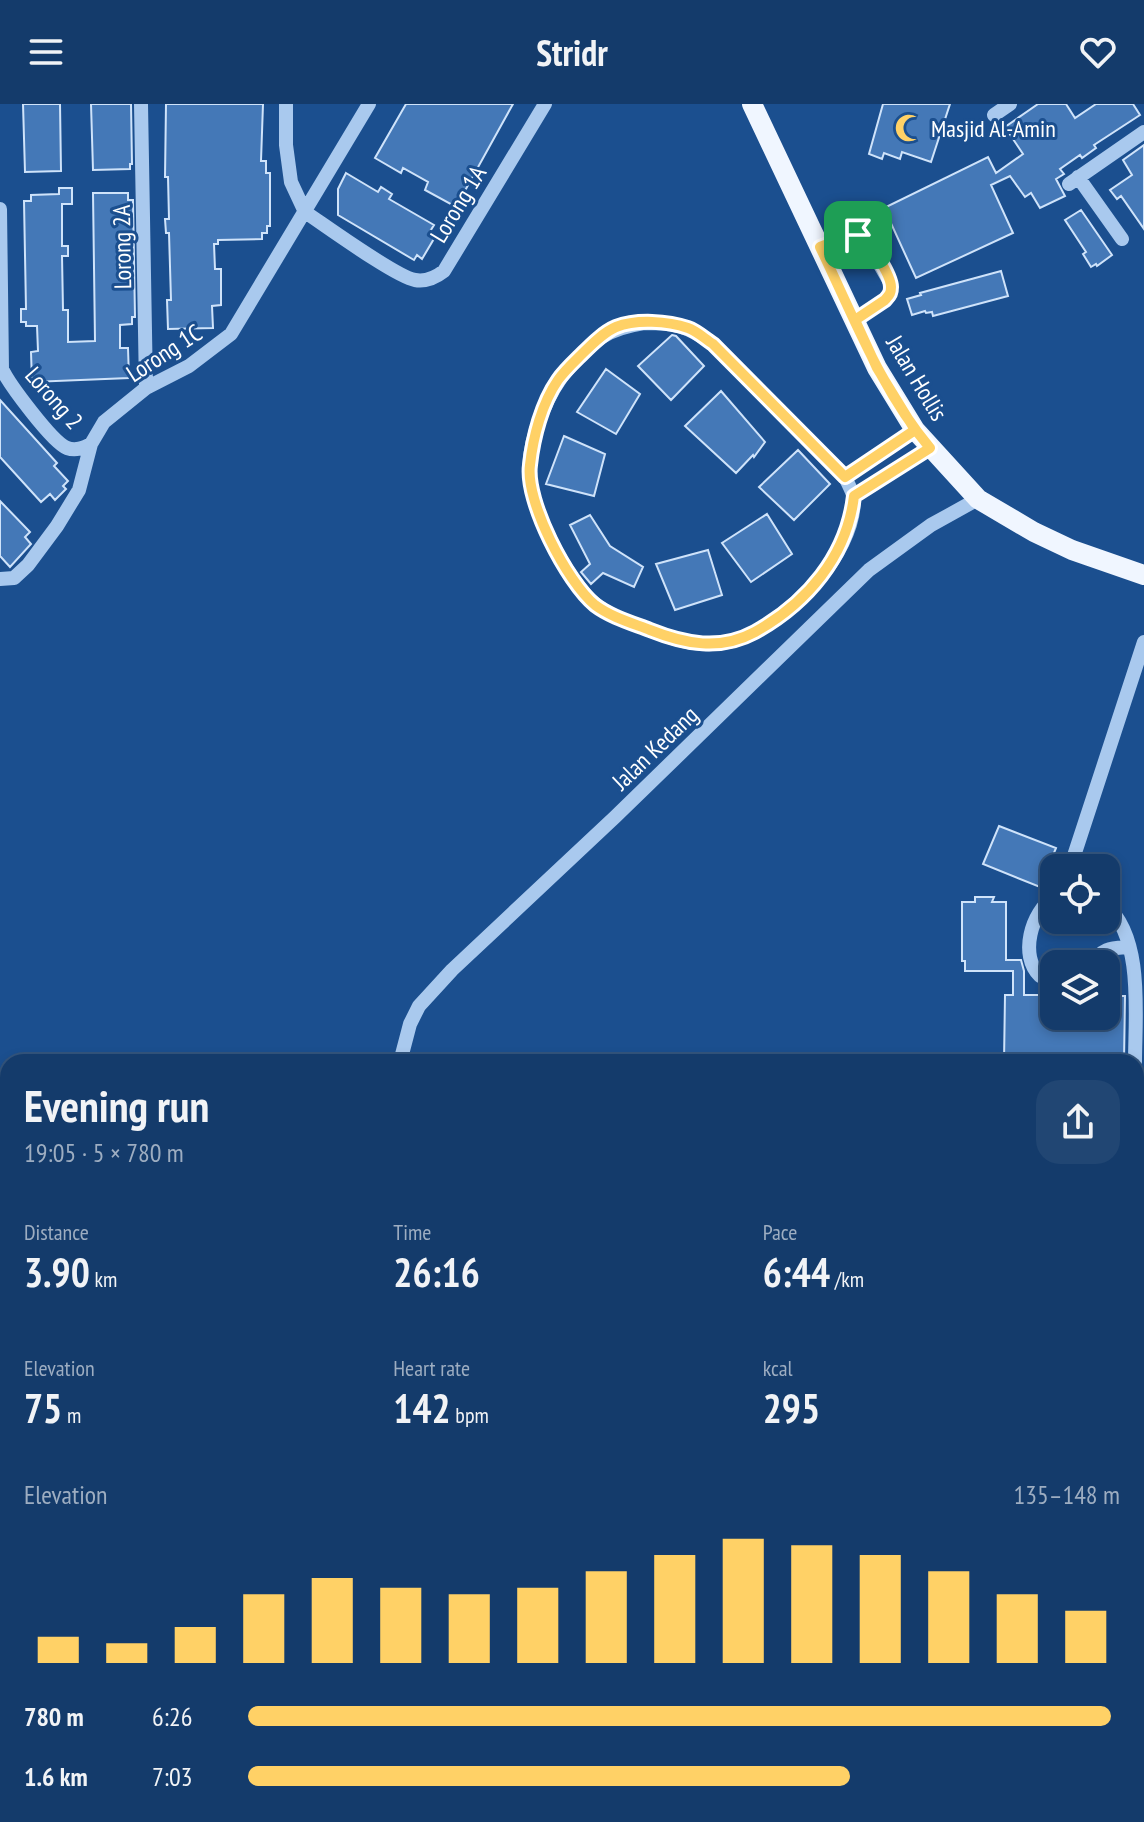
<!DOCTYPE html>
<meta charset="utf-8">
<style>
:root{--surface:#143b6b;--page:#214673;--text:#f1f3f6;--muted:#9dadc1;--line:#33557e;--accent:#ffd166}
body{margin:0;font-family:"PT Sans Narrow",sans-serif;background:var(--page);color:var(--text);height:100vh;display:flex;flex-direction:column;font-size:30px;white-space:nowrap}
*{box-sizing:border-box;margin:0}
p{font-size:26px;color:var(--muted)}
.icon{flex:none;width:44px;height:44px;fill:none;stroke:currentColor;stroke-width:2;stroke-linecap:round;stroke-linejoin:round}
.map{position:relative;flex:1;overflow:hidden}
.drawer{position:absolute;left:0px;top:950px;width:1144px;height:768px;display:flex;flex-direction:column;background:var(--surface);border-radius:24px 24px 0 0;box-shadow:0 4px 12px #0003,0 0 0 2px var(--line)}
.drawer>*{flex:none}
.buttons{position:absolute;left:1040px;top:750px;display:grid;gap:16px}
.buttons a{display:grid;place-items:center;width:80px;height:80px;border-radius:16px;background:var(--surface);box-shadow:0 4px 12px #0003,0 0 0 2px var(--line);font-size:40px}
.pin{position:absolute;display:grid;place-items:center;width:68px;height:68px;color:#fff;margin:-34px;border-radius:16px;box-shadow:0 4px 12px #0006}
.round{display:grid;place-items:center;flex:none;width:84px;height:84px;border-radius:24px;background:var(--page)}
.headline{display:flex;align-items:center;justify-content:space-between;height:136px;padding:0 24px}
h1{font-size:44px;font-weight:700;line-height:60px}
.stats{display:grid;grid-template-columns:repeat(3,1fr);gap:12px;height:136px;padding:8px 24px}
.stats div{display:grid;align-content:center}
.stats b{font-size:40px;font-weight:700}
.stats small{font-size:22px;font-weight:400}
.stats p{font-size:22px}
.chart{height:224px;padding:16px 24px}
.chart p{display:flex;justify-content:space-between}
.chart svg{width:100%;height:144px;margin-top:8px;stroke:var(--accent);stroke-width:6}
ul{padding:0 24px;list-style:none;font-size:26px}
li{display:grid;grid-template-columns:128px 96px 1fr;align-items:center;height:60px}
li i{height:20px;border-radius:10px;background:var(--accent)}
header{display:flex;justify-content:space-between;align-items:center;height:104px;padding:0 24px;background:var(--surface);font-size:36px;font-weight:700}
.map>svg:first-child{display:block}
.building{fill:#4478b7;stroke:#cfe3fa;stroke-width:2}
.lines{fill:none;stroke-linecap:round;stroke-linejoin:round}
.minor{stroke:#a9c9ee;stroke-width:14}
.major{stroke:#f0f6ff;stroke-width:20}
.route-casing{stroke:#fff;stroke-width:16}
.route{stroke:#ffd166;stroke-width:10}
.labels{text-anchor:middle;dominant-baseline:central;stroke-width:6;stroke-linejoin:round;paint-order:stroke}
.poi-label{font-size:24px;fill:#fff;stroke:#1b4f8f;text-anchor:start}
.street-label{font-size:24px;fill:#fff;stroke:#1b4f8f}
</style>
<header><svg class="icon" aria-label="menu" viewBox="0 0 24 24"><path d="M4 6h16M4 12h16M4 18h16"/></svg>Stridr<svg class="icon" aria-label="heart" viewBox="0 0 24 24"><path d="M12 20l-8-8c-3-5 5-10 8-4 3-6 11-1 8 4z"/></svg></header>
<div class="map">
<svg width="1144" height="1718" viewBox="0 0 1144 1718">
<rect width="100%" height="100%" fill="#1b4f8f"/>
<path class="building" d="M23 0H60L61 67 25 68Z
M91 0H131L132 60H130V65L93 66Z
M166 0H263L261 57H266V69H270V122H267V129H262V135L218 136V140H214L215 165H221V201L212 202 213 224 168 225 167 196H171L169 129H166L165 115H169L168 73H165Z
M406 0H513L456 103 425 86 428 78 403 64 401 69 375 54Z
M883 0H950L931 58 902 48 900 55 884 49 882 55 869 50Z
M1038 0H1066L1075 14 1096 0H1133L1140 11 1094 41 1096 44 1082 54 1080 51 1060 65 1064 70 1056 75 1065 92 1040 104 1031 89 1025 93 1010 72 991 81 1013 129 916 174 884 104 988 53 996 69 1023 50 1005 23Z
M1144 41V125L1121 92 1117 95 1110 86 1132 71 1123 56Z
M346 69 378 88 381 83 392 90 389 95 434 121 429 129 435 133 422 155 417 151 414 156 338 111V85Z
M59 84H72V100H62V142H68V152H62L63 206H68V238L95 237 93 89H128V96H133L135 213H132V220L120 221V244H128L129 274 32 278 31 248 38 247 37 222H26V218H21V205H26L24 97H31V91L59 90Z
M1081 106 1112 151 1097 162 1096 160 1091 163 1083 150 1086 148 1065 116Z
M1001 167 1008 192 933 212 932 208 926 209 925 207 912 211 907 195 921 191 920 189Z
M672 231 676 232 704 262 671 296 638 262Z
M606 265 640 290 616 330 577 308Z
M721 287 765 338 754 353 753 351 736 369 685 322Z
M0 296 57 359 54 362 68 377 63 382 66 385 55 396 50 390 41 398 0 353Z
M564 332 605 350 594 392 546 380Z
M798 346 830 380 794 416 759 383Z
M0 397 30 428 25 433 31 440 10 463 0 452Z
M767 410 792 450 751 478 722 439Z
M590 411 610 442 643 463 634 483 603 469 591 480 581 468 590 460 570 421Z
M708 446 722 491 675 506 656 460Z
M999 722 1056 744 1040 783 983 760Z
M975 793H994L992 798H1006V856H1021L1024 867V891H1054V912H1106V892H1125L1124 958H1004L1005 891H1013V867H965V857H962V798H975Z"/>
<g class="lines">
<path class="minor" d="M141 0 146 284
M286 0V41L291 78 305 108
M994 11 1010 0
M1078 73 1122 135
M1069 80 1144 28
M0 105 2 265C9 280 52 338 67 344 76 347 83 344 91 340
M305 108C326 122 396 173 415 176 426 178 435 174 444 167L545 0
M820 143 851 131 864 133 891 180 889 192 885 196 855 216
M644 219C677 219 687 222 713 240L845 373C848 380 853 388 854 395 854 424 836 456 817 477 793 503 765 529 729 538 703 544 677 537 652 527 634 520 614 514 598 502 568 481 528 400 529 364 530 332 548 287 569 264 595 236 605 225 644 219Z
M845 373 915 326
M854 392 930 344
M0 475 14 474 28 461 57 422 79 386 91 340 104 318 146 284 189 262 231 230 369 0
M1070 764 1144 538
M1054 793C1031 808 1019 852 1040 872L1054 874
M1106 801C1144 834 1135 912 1135 958
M1095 860C1100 843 1114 844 1129 843
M400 958 410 920 419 902 452 866 615 713 869 466 931 421 978 395
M0 1127 2 1053
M281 1718 282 1710
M389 1718V1710"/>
<path class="major" d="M752 0 877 264 915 326 978 395 1034 428 1072 446 1144 471"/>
</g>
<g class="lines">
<defs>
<path id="route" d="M858 131C869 135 891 172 891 183 891 190 889 191 885 196L855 216 877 264 915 326 845 373 713 240C705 235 697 227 688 224 668 217 636 215 616 223 604 228 592 240 583 249 575 257 565 266 558 276 542 299 533 333 530 361 525 397 567 478 595 501 611 513 632 519 650 526 685 540 720 547 755 528 807 499 847 452 854 392L930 344C881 286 853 211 820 143L851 131H858"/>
</defs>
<use href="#route" class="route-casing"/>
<use href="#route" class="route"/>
</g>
<defs>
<symbol id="mosque-bare" viewBox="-9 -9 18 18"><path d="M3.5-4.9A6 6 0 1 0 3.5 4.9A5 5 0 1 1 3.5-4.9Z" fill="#ffd166" stroke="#1b4f8f" stroke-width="2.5" paint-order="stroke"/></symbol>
</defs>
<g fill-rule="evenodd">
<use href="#mosque-bare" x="889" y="4" width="40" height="40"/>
</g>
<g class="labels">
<g class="poi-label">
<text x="931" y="24">Masjid Al-Amin</text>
</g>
<g class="street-label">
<text transform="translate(458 100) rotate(-59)">Lorong 1A</text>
<text transform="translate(122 143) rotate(-91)">Lorong 2A</text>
<text transform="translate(164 249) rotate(-33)">Lorong 1C</text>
<text transform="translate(917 274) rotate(59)">Jalan Hollis</text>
<text transform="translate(54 294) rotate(49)">Lorong 2</text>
<text transform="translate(655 644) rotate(-44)">Jalan Kedang</text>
</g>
</g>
</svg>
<div class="buttons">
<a><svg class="icon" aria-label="locate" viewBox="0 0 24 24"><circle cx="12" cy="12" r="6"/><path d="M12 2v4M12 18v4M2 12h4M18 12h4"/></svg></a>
<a><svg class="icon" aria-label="layers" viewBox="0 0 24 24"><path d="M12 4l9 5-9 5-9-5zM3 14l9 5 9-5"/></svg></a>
</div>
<div class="pin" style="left:858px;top:131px;background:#1e9e55"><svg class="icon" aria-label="arrive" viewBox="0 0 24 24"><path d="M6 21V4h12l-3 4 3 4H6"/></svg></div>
<section class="drawer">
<div class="headline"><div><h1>Evening run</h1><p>19:05 · 5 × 780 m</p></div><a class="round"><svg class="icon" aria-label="share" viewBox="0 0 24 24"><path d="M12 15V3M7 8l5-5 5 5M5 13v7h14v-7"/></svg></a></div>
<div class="stats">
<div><p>Distance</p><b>3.90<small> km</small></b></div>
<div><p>Time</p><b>26:16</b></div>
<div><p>Pace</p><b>6:44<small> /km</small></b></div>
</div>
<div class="stats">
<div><p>Elevation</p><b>75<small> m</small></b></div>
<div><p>Heart rate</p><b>142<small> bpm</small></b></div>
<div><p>kcal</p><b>295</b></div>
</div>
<div class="chart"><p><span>Elevation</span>135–148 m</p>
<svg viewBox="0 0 160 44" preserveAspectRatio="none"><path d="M5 44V36M15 44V38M25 44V33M35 44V23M45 44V18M55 44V21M65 44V23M75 44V21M85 44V16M95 44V11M105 44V6M115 44V8M125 44V11M135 44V16M145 44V23M155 44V28"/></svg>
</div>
<ul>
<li><b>780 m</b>6:26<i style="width:99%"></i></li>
<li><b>1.6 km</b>7:03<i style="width:69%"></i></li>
</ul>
</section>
</div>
